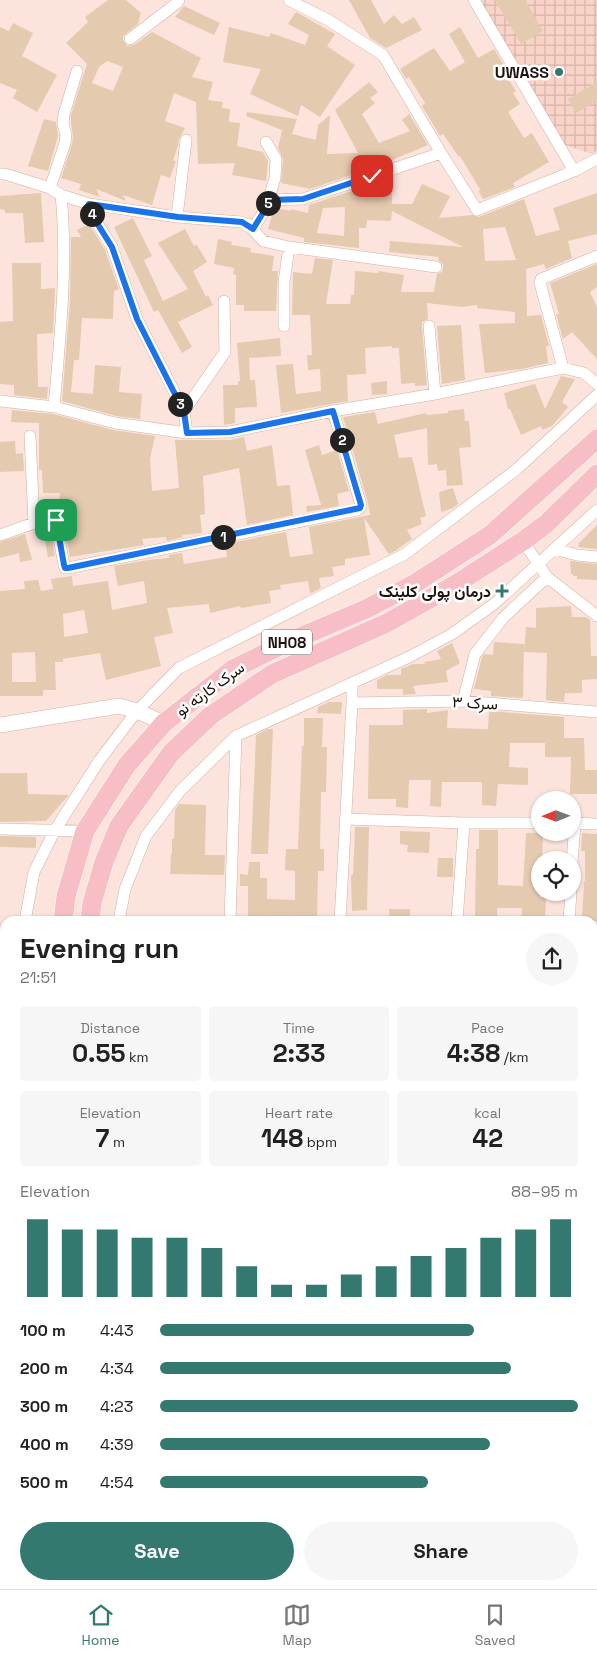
<!DOCTYPE html>
<meta charset="utf-8">
<style>
:root{--surface:#fff;--page:#f6f6f6;--text:#222;--muted:#767676;--line:#e0e0e0;--accent:#34796f}
body{margin:0;font-family:"Space Grotesk",Vazirmatn,sans-serif;background:var(--page);color:var(--text);height:100vh;display:flex;flex-direction:column;font-size:19px;white-space:nowrap}
*{box-sizing:border-box;margin:0}
p{font-size:16px;color:var(--muted)}
.icon{flex:none;width:28px;height:28px;fill:none;stroke:currentColor;stroke-width:2;stroke-linecap:round;stroke-linejoin:round}
.map{position:relative;flex:1;overflow:hidden}
.drawer{position:absolute;left:0px;top:916px;width:598px;height:674px;display:flex;flex-direction:column;background:var(--surface);border-radius:15px 15px 0 0;box-shadow:0 1px 4px #0004}
.drawer>*{flex:none}
.needle{width:32px;rotate:269deg}
.controls{position:absolute;left:531px;top:791px;display:grid;gap:10px}
.controls a{display:grid;place-items:center;width:50px;height:50px;border-radius:50%;background:var(--surface);box-shadow:0 1px 4px #0004;font-size:25px}
.pin{position:absolute;display:grid;place-items:center;width:42px;height:42px;color:#fff;margin:-21px;border-radius:10px;box-shadow:0 2px 8px #0006}
.km{position:absolute;width:25px;height:25px;margin:-12px;border-radius:50%;background:#222;color:#fff;font-size:14px;line-height:25px;text-align:center}
.round{display:grid;place-items:center;flex:none;width:52px;height:52px;border-radius:26px;background:var(--page)}
.head{display:flex;align-items:center;justify-content:space-between;height:85px;padding:0 20px}
h1{font-size:28px;font-weight:700;line-height:38px}
.metrics{display:grid;grid-template-columns:repeat(3,1fr);gap:8px;height:85px;padding:5px 20px}
.metrics div{display:grid;align-content:center;border-radius:5px;background:var(--page);text-align:center}
.metrics b{font-size:25px;font-weight:700}
.metrics small{font-size:14px;font-weight:400}
.metrics p{font-size:14px}
.chart{height:140px;padding:10px 20px}
.chart p{display:flex;justify-content:space-between}
.chart svg{width:100%;height:90px;margin-top:5px;stroke:var(--accent);stroke-width:6}
.button{display:flex;gap:10px;margin-top:auto;padding:10px 20px}
.button a{flex:1;height:58px;border-radius:30px;background:var(--accent);color:#fff;font-size:20px;font-weight:700;line-height:58px;text-align:center}
.button a+a{background:var(--page);color:var(--text)}
ul{padding:0 20px;list-style:none;font-size:16px}
li{display:grid;grid-template-columns:80px 60px 1fr;align-items:center;height:38px}
li i{height:12px;border-radius:6px;background:var(--accent)}
.tabs{display:flex;justify-content:space-around;align-items:center;height:70px;border-top:1px solid var(--line);background:var(--surface);font-size:14px;color:var(--muted)}
.tabs a{display:grid;justify-items:center;gap:2px}
.tabs .current{color:var(--accent)}
.map>svg:first-child{display:block}
.industrial{fill:url(#industrial-grid)}
.building{fill:#e4caaf;fill-rule:evenodd}
.lines{fill:none;stroke-linecap:round;stroke-linejoin:round}
.minor-casing{stroke:#d4afa2;stroke-width:12}
.tertiary-casing{stroke:#d4afa2;stroke-width:16}
.trunk-casing{stroke:#fff;stroke-width:20}
.minor{stroke:#fff;stroke-width:11}
.tertiary{stroke:#fff;stroke-width:15}
.trunk{stroke:#f8bec6;stroke-width:19}
.route-casing{stroke:#fff;stroke-width:10}
.route{stroke:#1a73e8;stroke-width:6}
.poi-dot{fill:#34796f;stroke:#fff;stroke-width:2}
.labels{text-anchor:middle;dominant-baseline:central;stroke-width:5;stroke-linejoin:round;paint-order:stroke}
.shield{fill:#fff;stroke:#635a57;stroke-width:1}
.shield-label{font-size:15px;font-weight:bold;fill:#20130f}
.poi-label{font-size:16px;font-weight:bold;fill:#20130f;stroke:#fff;text-anchor:end}
.street-label{font-size:16px;fill:#20130f;stroke:#fff}
</style>
<div class="map">
<svg width="597" height="1589" viewBox="0 0 597 1589">
<defs>
<pattern id="industrial-grid" width="8" height="8" patternUnits="userSpaceOnUse" patternTransform="scale(1.25)"><rect width="8" height="8" fill="#f9d3c7"/><path d="M0 4h8M4 0v8" fill="none" stroke="#d5b4aa"/></pattern>
</defs>
<rect width="100%" height="100%" fill="#fce4dc"/>
<path class="industrial" d="M476 0H597V151L592 154 565 145Z"/>
<path class="building" d="M108 0H126L141 13 138 24 123 36V40L127 46 134 45 152 32 201 58 192 77 213 82 208 100 223 102 222 108 230 109 229 122 240 123 237 146 263 152 268 161 266 181 232 175 235 163 198 164 196 102 174 93 165 121 185 128 179 139 177 149 173 160 176 161 170 178 161 175 152 205 123 195 126 201 96 189 100 197 79 190 81 184 61 178 72 144 73 136 71 123V115L87 64 66 43 88 22 85 17ZM107 61 123 67 113 91 92 83 99 67Z
M349 0H371L384 24 394 15 402 24 414 17 422 30 386 48 370 38Z
M495 0H525L543 31 521 44Z
M184 6 220 23 214 35 175 17Z
M296 12 335 34 327 46 355 65 320 117 301 105 298 116 250 94 261 69 223 62 229 27 269 37 271 33 305 45 309 35 288 24Z
M13 23 33 33 22 56 57 75 37 112 13 98 17 90 0 83V27L9 31Z
M460 27 478 58 494 49 509 74 506 76 516 91 513 93 520 104 508 112 524 138 532 133 549 162 513 183 515 187 483 199 478 190 481 191 460 156 459 157 443 134 440 136 422 106 425 103 409 77 406 79 400 69 434 48 450 71 465 62 449 34Z
M369 82 378 92 370 98 375 103 362 114 379 143 410 131 402 120 409 114 428 145 375 167 310 189 281 183 283 159 278 148 282 130 246 116 247 112 297 119 292 134 316 140 318 125 330 115 327 154 358 153 335 110Z
M597 82V101L576 113 568 99Z
M44 119 56 122 58 136 48 171 28 166Z
M422 184 450 196 439 218 472 215 479 217 524 199 536 236 560 230 553 208 597 193V234L568 241 572 258 546 269 544 264 526 269 527 316 541 315 549 346H546L548 363 522 369 485 373 479 324 515 323V312L477 308V305L462 307 427 303 428 319 422 322V327L427 385 415 386V383L401 384 399 348H392V346L365 348 366 374 347 375 348 401 281 413 276 365 293 364 296 394 321 391 320 369 308 370 307 355H312L310 315H292L293 272 312 274 315 258 333 260 326 304H350L351 295H354L355 271 378 273V271L404 275 401 292H434L437 274 442 272 443 268V264L438 260 439 257 389 252 390 241 463 247 392 211 391 221 367 220 366 228H359V248L304 242V238L268 229 274 208 291 211V209L308 213 309 205 370 185H392V204H412ZM345 207 344 236 317 233 323 208ZM505 227 516 260 485 261 483 229Z
M41 193 44 242 25 243 23 213H5V210L0 209V196Z
M133 218 152 256 144 260 163 301 188 289 158 243 185 229 194 246 197 245 207 262 193 271 206 297 208 295 213 305 178 322 192 347 182 353 158 310 154 312 114 227Z
M89 224 105 250 119 289 114 291 113 319 82 318 79 360H74L71 392 93 394 95 365 121 367 119 392 142 394 140 419 116 416 62 401 70 301 71 237H81L77 230Z
M218 239 232 242 231 245 251 248 250 252 274 256 272 271H278L276 311H244V305H236V275L233 274 234 268 214 264Z
M12 263H41V289L55 288 53 333 37 334 38 387H48L47 399 14 395V385L0 384V322L13 321Z
M597 264V287L590 292 597 307V359L572 332 563 339 556 314H559L550 283Z
M461 325 465 380 442 384 437 326Z
M280 338 281 356 249 358 250 380H255L257 407 235 408V423L224 425 223 385H238V381H240L237 343Z
M561 376 575 379 562 402 568 407 552 426 542 430 541 426 521 435 510 409H508L504 393 535 384 545 409Z
M387 381V394L372 395 371 383Z
M464 409 465 421H469L471 447 459 448 463 485 447 486 446 470 438 471 437 464 428 465 427 428 394 435 399 458 412 457 426 516 420 518 422 524 407 530 412 539 395 551 389 554 364 518 370 555 345 559V565L332 567 334 576 319 578 321 588 313 592 310 593 308 581 280 585 281 589 269 591 271 603 241 608 240 606 210 613 209 604 167 608 173 633 154 637 161 666 106 680 100 653 63 659V662H55L56 690H43V696H0V591L25 589 24 581 38 580 41 591 53 589 51 579 72 576 73 586 108 581 112 610 147 603 144 581 118 586 114 566 148 560 169 558V555L182 553 184 564 227 557 225 544 286 532 290 557 313 554 309 527 370 515 368 503 343 417 375 412 378 424 426 413 427 415 448 413V411ZM84 610 88 633 64 637 63 614ZM35 652 36 682H12V653Z
M12 410 53 414 113 430 155 436 150 459 152 491 179 488 175 440H230L244 437 247 451 272 445 277 486 290 485 293 515 247 525 239 468 203 476 205 514 200 515 202 533 182 535 183 537 167 541 166 537 142 539 144 545 70 557 62 517 58 511 60 493H43L42 470H39V423L11 422Z
M15 441 16 454 23 453 24 471 0 472V442Z
M319 445 322 455 337 450 349 491 337 494 339 506 307 512 306 506 321 505 305 450Z
M453 488 458 504 453 508 441 512 439 492Z
M597 525V549L578 547 579 543Z
M49 527 55 556 48 557 43 529Z
M25 534 32 560 20 562 19 553 0 558V542Z
M570 561 597 564V580L577 579V576H573V574H571Z
M571 606 572 617H586L590 620 591 656H597V679L582 680V693H565L564 702 546 700 547 653 524 652 526 627 536 628V608Z
M494 642 524 644 523 698 491 696V691L474 689 482 657 484 654 493 655Z
M452 643 460 663 446 671 448 682 413 686 416 694 403 695V689H377V680L387 675H401V669L413 664H425L424 662 441 659 437 651Z
M329 702H342L341 714 317 713 318 707Z
M427 709V713L448 710 447 728 488 729 489 711 564 717V738H584L585 770H597V794H570L571 757H545V743H510L509 767 528 768V785L498 784 496 806 482 805V782H442L441 807 430 806 431 780H409L408 808 396 807V799H368L369 725H403V710Z
M304 718H323L322 747H327L326 792H321L320 849H324V871H318L317 921 266 920V921H248V886H240V874L248 875 249 862H260V878H267V899L295 900V871L285 870 286 849H298L302 746H304Z
M268 729H273L268 854H251L256 735Z
M0 773H27L28 794 69 795 46 821 0 822Z
M179 804 206 805 205 855H225L224 875 170 874 171 854H172V839H174L175 810Z
M355 827H369L367 910 352 911 351 875H353Z
M479 830H498V885L523 886 526 833H543L542 860H540V897H546L545 921H521L522 908H497V921H475L476 849H479Z
M400 831 430 832 429 853 407 852 408 845 400 844Z
M582 833 597 834V921H582L584 881H585V851H581Z
M0 836 36 837V848L0 847Z
M438 858H453V877H437Z
M389 909H410V921H390Z"/>
<g class="lines">
<defs>
<path id="minor" d="M289 0 328 20 383 55 441 153 477 210 574 171 597 159
M474 0 574 171
M130 39 177 3 179 0
M0 174H5L50 188
M61 195 89 204 90 212 112 247 137 319 184 411 187 433
M270 200 303 199 441 153
M89 204 177 217 241 222 249 225 263 241 289 247 436 267
M177 217 186 140
M253 229 266 208 275 178 276 159 266 142
M284 326V282L289 247
M429 326 435 394
M563 368 540 283 541 279 597 256
M0 401 54 407 115 423 187 433 230 432 333 411 435 394 563 368 584 373 597 384
M54 407C60 337 68 265 61 195L50 188 65 143 66 135 63 124 64 114 77 71
M184 411 225 352 224 301
M30 436 34 523
M0 535 34 523 55 518 64 565 65 568H68L357 510 360 508 361 505 333 411
M523 541 547 577 597 616
M554 549 577 555 597 557
M463 701 475 654 503 618 547 577
M352 703 463 701 597 712
M345 819 464 823H540
M572 823 597 824
M0 829 85 831
M572 863 575 823
M25 921 34 872 55 830 99 761 137 711 179 668 405 554 517 469 597 395
M119 921 125 889 146 836 180 791 236 736 409 657 452 634 494 604 597 510
M230 921 236 736
M340 921 352 703V683
M457 921 464 823
M569 921 571 892
M0 948H5
M0 1015H5
M0 1076H5
M0 1186H5
M0 1249H5
M0 1315H5
M0 1531 5 1378
M433 1585V1589
M83 1589V1585
M199 1589V1585
M527 1589V1585"/>
<path id="tertiary" d="M0 725 119 706 137 711 164 723
M592 1091 597 1090
M294 1589V1585"/>
<path id="trunk" d="M63 921 66 896 85 831 127 765 164 723 233 669 286 643 366 609 414 584 490 535 597 439
M90 921 92 903 104 862 119 826 171 753 210 716 272 674 387 623 456 584 523 541 546 524 597 474
M29 1589 30 1585
M61 1589V1585"/>
</defs>
<use href="#minor" class="minor-casing"/>
<use href="#tertiary" class="tertiary-casing"/>
<use href="#trunk" class="trunk-casing"/>
<use href="#minor" class="minor"/>
<use href="#tertiary" class="tertiary"/>
<use href="#trunk" class="trunk"/>
</g>
<g class="lines">
<defs>
<path id="route" d="M56 520 64 565 65 568H68L360 508 361 505 333 411 230 432 187 433 184 412 137 319 112 247 90 212 89 204 178 217 242 222 253 229 266 208 270 200 303 199 372 176"/>
</defs>
<use href="#route" class="route-casing"/>
<use href="#route" class="route"/>
</g>
<g class="poi-dot">
<circle cx="559" cy="72" r="5"/>
<path d="M499.5 583.5h5v5h5v5h-5v5h-5v-5h-5v-5h5z"/>
</g>
<g class="labels">
<rect class="shield" x="262" y="629.5" width="50" height="25" rx="4"/>
<g class="shield-label">
<text x="287" y="642">NH08</text>
</g>
<g class="poi-label">
<text x="549" y="72">UWASS</text>
<text x="491" y="591">درمان پولی کلینک</text>
</g>
<g class="street-label">
<text transform="translate(210 689) rotate(-36)">سرک کارته نو</text>
<text transform="translate(475 703) rotate(3)">سرک ۳</text>
</g>
</g>
</svg>
<div class="controls">
<a><svg class="needle" viewBox="-14 -14 28 28"><path d="M0-13l5 13h-10z" fill="#e53935"/><path d="M0 13l5-13h-10z" fill="#767676"/></svg></a>
<a><svg class="icon" aria-label="locate" viewBox="0 0 24 24"><circle cx="12" cy="12" r="6"/><path d="M12 2v4M12 18v4M2 12h4M18 12h4"/></svg></a>
</div>
<div class="pin" style="left:56px;top:520px;background:#1e9e55"><svg class="icon" aria-label="arrive" viewBox="0 0 24 24"><path d="M6 21V4h12l-3 4 3 4H6"/></svg></div>
<div class="pin" style="left:372px;top:176px;background:#d93025"><svg class="icon" aria-label="check" viewBox="0 0 24 24"><path d="M5 12l5 5 9-10"/></svg></div>
<b class="km" style="left:223px;top:537px">1</b>
<b class="km" style="left:342px;top:440px">2</b>
<b class="km" style="left:180px;top:404px">3</b>
<b class="km" style="left:92px;top:214px">4</b>
<b class="km" style="left:268px;top:203px">5</b>
<section class="drawer">
<div class="head"><div><h1>Evening run</h1><p>21:51</p></div><a class="round"><svg class="icon" aria-label="share" viewBox="0 0 24 24"><path d="M12 15V3M7 8l5-5 5 5M5 13v7h14v-7"/></svg></a></div>
<div class="metrics">
<div><p>Distance</p><b>0.55<small> km</small></b></div>
<div><p>Time</p><b>2:33</b></div>
<div><p>Pace</p><b>4:38<small> /km</small></b></div>
</div>
<div class="metrics">
<div><p>Elevation</p><b>7<small> m</small></b></div>
<div><p>Heart rate</p><b>148<small> bpm</small></b></div>
<div><p>kcal</p><b>42</b></div>
</div>
<div class="chart"><p><span>Elevation</span>88–95 m</p>
<svg viewBox="0 0 160 44" preserveAspectRatio="none"><path d="M5 44V6M15 44V11M25 44V11M35 44V15M45 44V15M55 44V20M65 44V29M75 44V38M85 44V38M95 44V33M105 44V29M115 44V24M125 44V20M135 44V15M145 44V11M155 44V6"/></svg>
</div>
<ul>
<li><b>100 m</b>4:43<i style="width:75%"></i></li>
<li><b>200 m</b>4:34<i style="width:84%"></i></li>
<li><b>300 m</b>4:23<i style="width:100%"></i></li>
<li><b>400 m</b>4:39<i style="width:79%"></i></li>
<li><b>500 m</b>4:54<i style="width:64%"></i></li>
</ul>
<div class="button"><a>Save</a><a>Share</a></div>
</section>
</div>
<nav class="tabs">
<a class="current"><svg class="icon" aria-label="home" viewBox="0 0 24 24"><path d="M3 11l9-7 9 7M6 9v11h12V9"/></svg>Home</a>
<a><svg class="icon" aria-label="map" viewBox="0 0 24 24"><path d="M3 6l6-2 6 2 6-2v14l-6 2-6-2-6 2zM9 4v14M15 6v14"/></svg>Map</a>
<a><svg class="icon" aria-label="saved" viewBox="0 0 24 24"><path d="M7 4h10v16l-5-4-5 4z"/></svg>Saved</a>
</nav>
